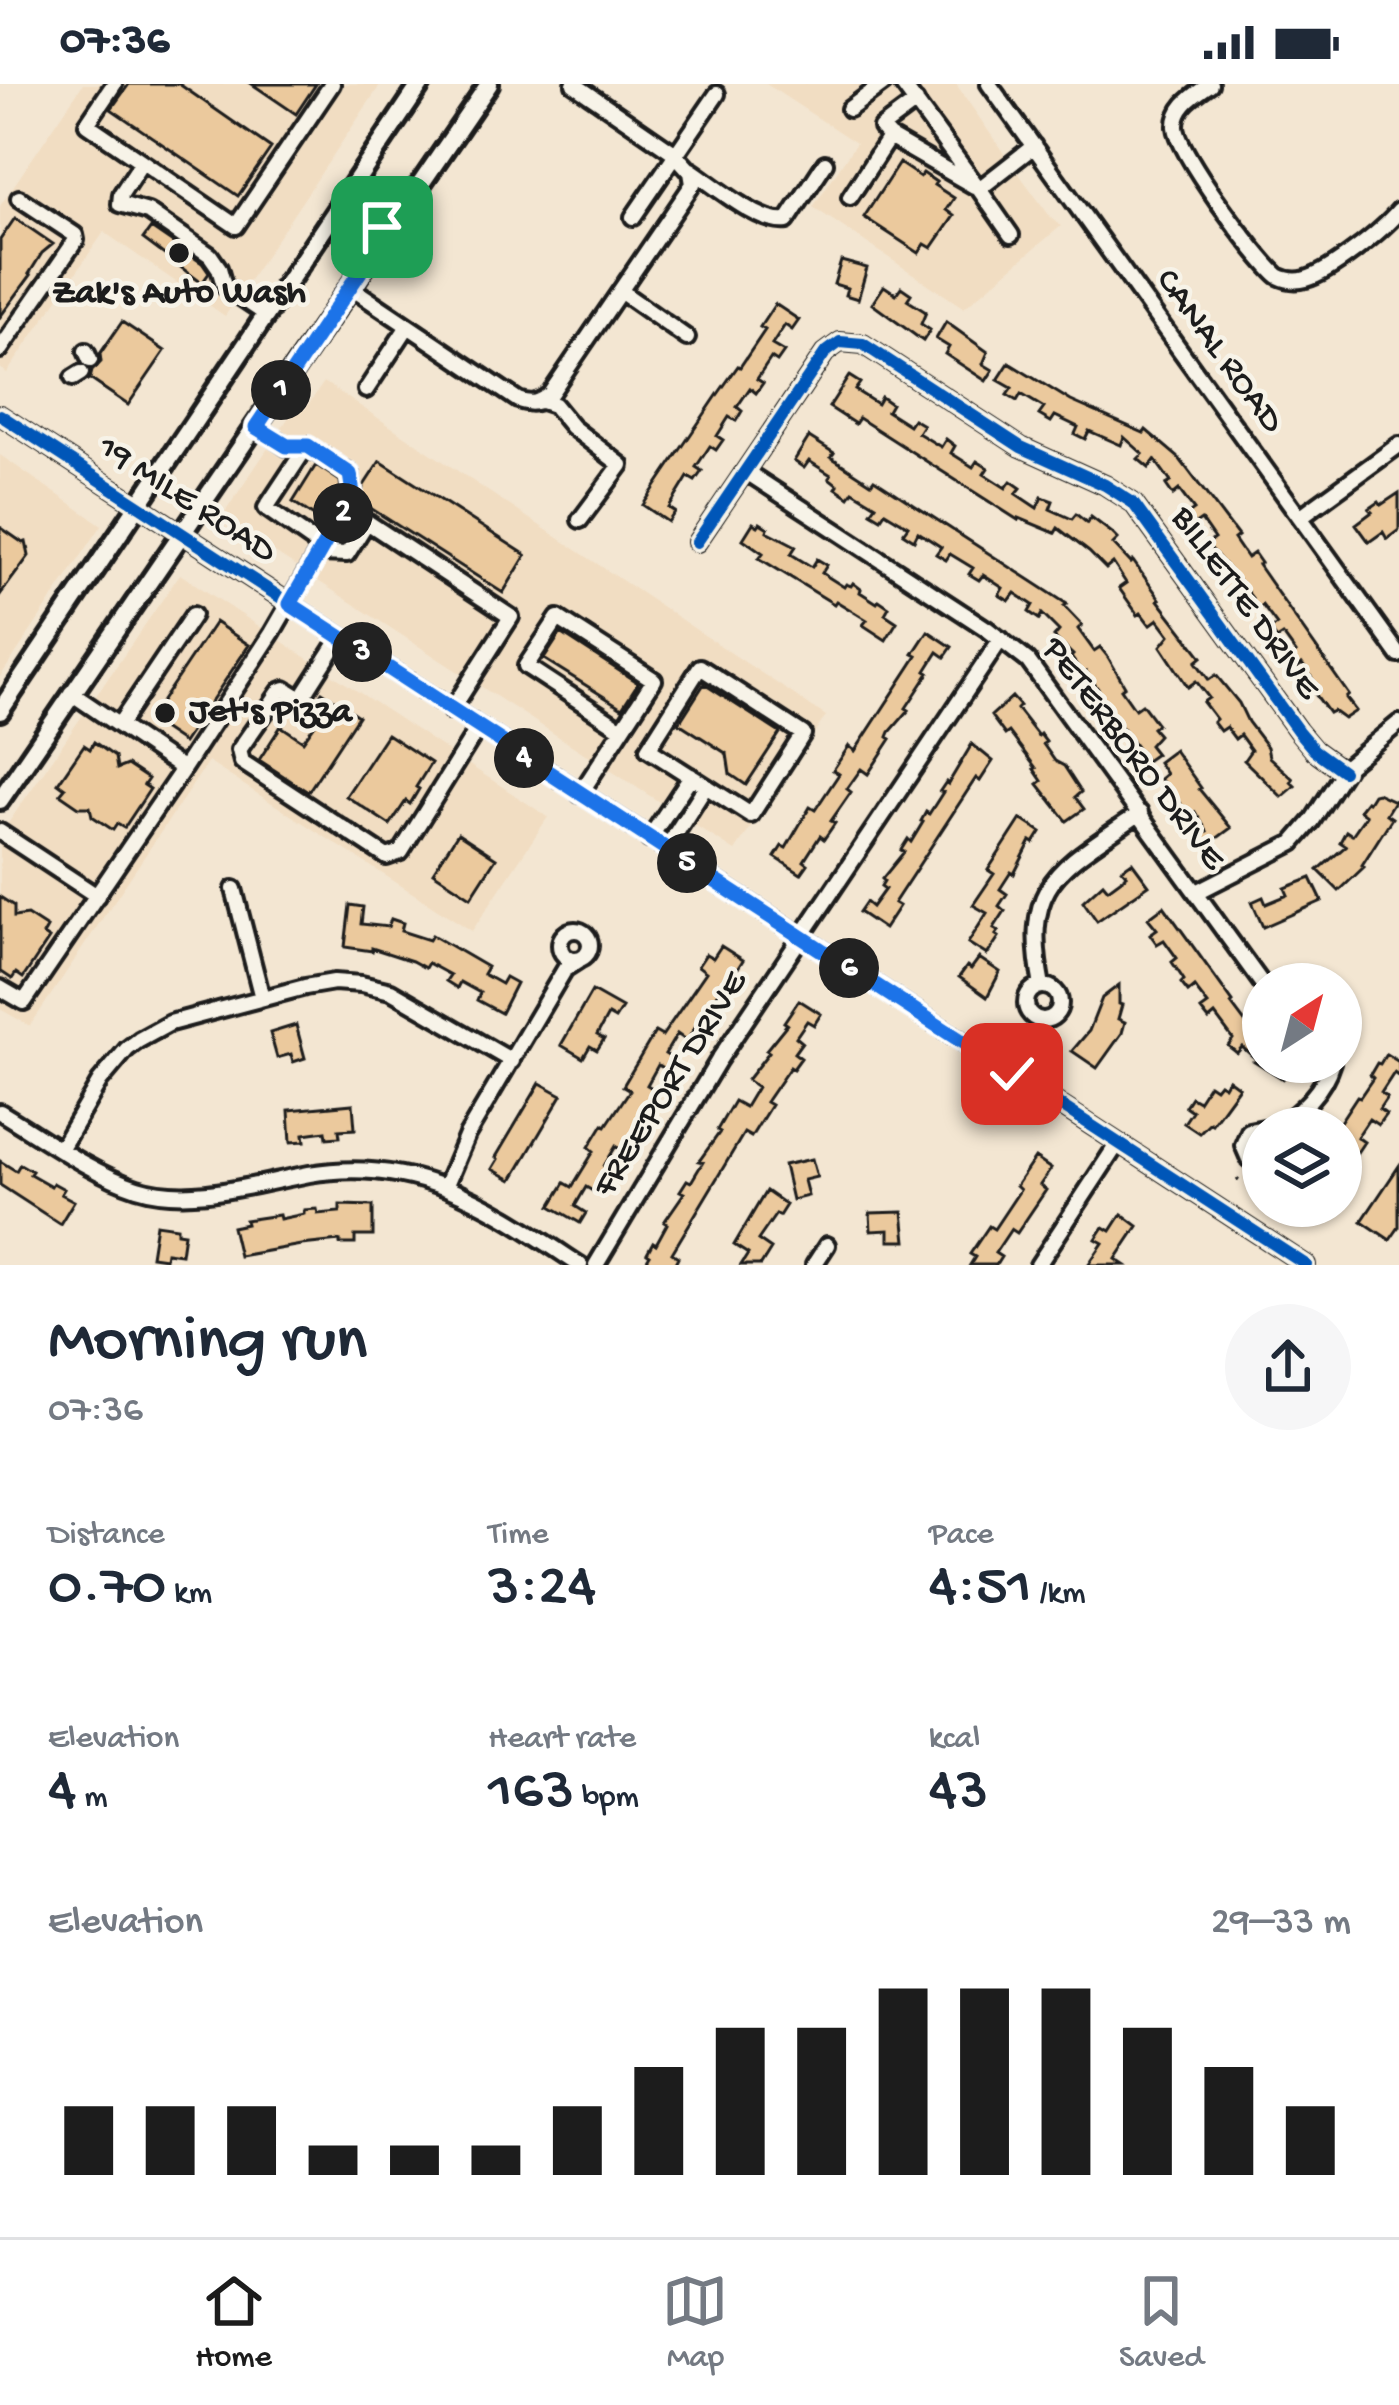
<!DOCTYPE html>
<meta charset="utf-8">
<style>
:root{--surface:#fff;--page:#f6f6f7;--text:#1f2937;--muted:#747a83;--line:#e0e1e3;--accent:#1c1c1c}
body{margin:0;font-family:"Gochi Hand",sans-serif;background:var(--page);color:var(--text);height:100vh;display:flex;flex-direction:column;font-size:45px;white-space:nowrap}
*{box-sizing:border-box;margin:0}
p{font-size:39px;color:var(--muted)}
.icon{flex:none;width:66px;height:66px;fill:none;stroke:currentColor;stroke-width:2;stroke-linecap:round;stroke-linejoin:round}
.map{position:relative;height:1181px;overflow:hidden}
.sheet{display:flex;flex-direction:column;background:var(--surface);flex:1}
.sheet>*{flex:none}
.needle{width:78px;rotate:36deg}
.controls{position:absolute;left:1242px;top:879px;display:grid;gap:24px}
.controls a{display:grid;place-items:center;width:120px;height:120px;border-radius:50%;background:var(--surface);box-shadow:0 3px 9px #0004;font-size:60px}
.pin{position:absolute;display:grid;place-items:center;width:102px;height:102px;color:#fff;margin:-51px;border-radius:24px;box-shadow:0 6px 18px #0006}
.km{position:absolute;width:60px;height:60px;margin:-30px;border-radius:50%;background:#222;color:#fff;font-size:33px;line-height:60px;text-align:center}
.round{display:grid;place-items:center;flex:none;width:126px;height:126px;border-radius:63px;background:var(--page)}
.summary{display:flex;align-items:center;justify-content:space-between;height:204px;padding:0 48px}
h1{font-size:66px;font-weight:600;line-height:90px}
.metrics{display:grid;grid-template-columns:repeat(3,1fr);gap:18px;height:204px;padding:12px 48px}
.metrics div{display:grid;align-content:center}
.metrics b{font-size:60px;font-weight:600}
.metrics small{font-size:33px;font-weight:400}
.metrics p{font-size:33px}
.chart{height:336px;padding:24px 48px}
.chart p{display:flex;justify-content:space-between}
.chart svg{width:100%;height:216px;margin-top:12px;stroke:var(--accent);stroke-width:6}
.status{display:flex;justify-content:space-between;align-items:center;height:84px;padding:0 60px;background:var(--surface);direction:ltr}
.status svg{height:33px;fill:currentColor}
.dock{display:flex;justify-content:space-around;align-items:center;height:168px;border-top:3px solid var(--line);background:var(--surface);font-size:33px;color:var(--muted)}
.dock a{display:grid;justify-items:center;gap:6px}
.dock .selected{color:var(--accent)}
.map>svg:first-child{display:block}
.built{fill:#f1ddc2}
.building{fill:#ebc99d;stroke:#1c1c1c;stroke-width:3}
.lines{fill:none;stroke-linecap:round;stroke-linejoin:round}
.minor-casing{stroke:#1c1c1c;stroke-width:22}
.major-casing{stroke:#1c1c1c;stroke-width:26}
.path{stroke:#1c1c1c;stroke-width:3;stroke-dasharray:3 9;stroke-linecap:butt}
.minor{stroke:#f7f3e8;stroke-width:14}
.major{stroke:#f7f3e8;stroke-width:16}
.cycleway-casing{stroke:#f7f3e8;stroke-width:20}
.cycleway{stroke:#0057b8;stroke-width:12}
.route-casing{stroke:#fff;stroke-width:24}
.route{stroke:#1a73e8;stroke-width:15}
.poi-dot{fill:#1c1c1c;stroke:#f7f3e8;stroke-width:4.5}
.labels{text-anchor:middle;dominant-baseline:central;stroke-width:9;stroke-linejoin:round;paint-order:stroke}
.poi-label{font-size:36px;font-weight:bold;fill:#1c1c1c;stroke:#f7f3e8}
.street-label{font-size:36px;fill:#1c1c1c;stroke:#f7f3e8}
</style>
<div class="status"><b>07:36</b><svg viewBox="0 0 49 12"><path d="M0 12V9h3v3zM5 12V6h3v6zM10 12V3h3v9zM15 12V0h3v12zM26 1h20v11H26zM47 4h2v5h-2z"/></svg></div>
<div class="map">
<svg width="1399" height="1181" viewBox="0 0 1399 1181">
<rect width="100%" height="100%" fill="#f3e6d2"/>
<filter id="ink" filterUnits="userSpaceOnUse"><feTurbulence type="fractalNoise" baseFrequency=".00833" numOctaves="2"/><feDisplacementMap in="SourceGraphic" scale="24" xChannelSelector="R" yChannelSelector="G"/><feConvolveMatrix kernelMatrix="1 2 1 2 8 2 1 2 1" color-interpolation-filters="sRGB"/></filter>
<g filter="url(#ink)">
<path class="built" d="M83 0H381L225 232 104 148 7 289 0 284V122Z
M766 0H956L1005 71 1052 135 1061 142 964 224 813 123 856 59Z
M324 298 826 632 735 767 221 434 291 330 306 324Z
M0 371 102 441 0 593Z
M180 490 548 733 472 847 208 678 30 942 0 925V751Z"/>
<path class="building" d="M129 0H179L271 64 238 112 111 25Z
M252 0H316L296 30Z
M899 79 920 93 923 89 936 98 934 101 954 114 946 126 954 132 932 164 925 160 919 169 864 133Z
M15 134 53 160 42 169 29 190 31 191 0 233V156Z
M151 144 202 179 209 189 202 199 143 155Z
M841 177 867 184 858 215 845 211 847 204 834 200Z
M884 202 896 210 901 203 911 210 907 216 926 228 921 240 930 246 923 257 872 220Z
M775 220 799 236 792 246 785 241 772 261 784 268 777 278 771 274 757 295 763 299 756 309 750 304 737 323 742 327 736 337 729 333 717 352 723 356 716 366 710 362 696 383 702 387 695 397 688 393 669 424 675 428 668 438 643 421 718 310 738 282 740 283 765 246 760 243Z
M122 238 165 267 128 321 90 295 92 287 101 278 100 270Z
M946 238 988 268 983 280 993 286 986 297 945 270 949 263 936 255Z
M1009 279 1071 317 1144 349 1146 346 1179 374 1238 452 1234 455 1247 474 1254 469 1261 479 1258 481 1349 611 1346 614 1356 627 1344 635 1333 627 1329 629 1310 603 1316 600 1302 580 1297 584 1290 574 1296 569 1283 551 1277 555 1270 546 1277 541 1262 521 1255 526 1248 517 1252 514 1238 496 1234 498 1227 488 1230 487 1207 460 1214 455 1201 436 1194 441 1187 431 1194 426 1179 406 1173 411 1166 401 1171 398 1155 376 1149 384 1138 375 1143 370 1124 353 1121 361 1089 347 1085 355 1075 350 1078 343 1055 332 1051 338 1039 331 1044 324 1021 310 1017 317 1007 311 1012 304 998 296Z
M849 292 860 299 855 306 877 320 881 313 891 320 887 327 909 341 913 335 923 341 918 349 941 363 946 355 955 362 951 369 973 383 977 377 988 384 984 390 1006 404 1011 397 1021 404 1016 410 1037 424 1042 413 1053 417 1050 425 1072 435 1076 430 1087 439 1091 433 1112 449 1118 455 1113 460 1131 479 1133 477 1160 515 1158 516 1202 573 1196 578 1209 596 1216 591 1239 619 1248 638 1267 663 1269 673 1293 695 1291 698 1295 702 1282 713 1244 676 1251 666 1240 651 1235 655 1226 643 1220 647 1213 638 1216 635 1203 618 1209 614 1196 597 1188 603 1161 562 1170 551 1158 535 1150 541 1141 529 1138 531 1119 504 1126 499 1113 479 1106 485 1089 468 1058 444 1055 449 1019 434 1018 436 859 334 855 340 829 323Z
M809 353 834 369 831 373 871 399 874 395 1067 520 1064 522 1082 541 1078 545 1094 567 1100 563 1108 573 1125 602 1121 605 1135 625 1142 620 1157 640 1152 644 1158 651 1149 661 1156 670 1146 677 1096 608 1099 606 1086 588 1083 590 1071 573 1073 571 1054 553 1059 547 1042 530 1039 535 1029 528 1033 521 1015 509 1009 517 999 511 1003 504 983 491 979 496 969 490 973 484 950 470 946 476 936 470 941 463 918 448 914 456 903 449 908 442 885 428 881 434 871 428 876 421 853 407 849 413 836 404 838 401 829 394 831 391 809 377 804 384 794 377Z
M380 377 526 471 503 509 361 418 363 403Z
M316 381 340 397 341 407 323 438 293 418Z
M1399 409V446L1387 455 1383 448 1369 458 1356 440 1372 428 1369 425 1379 418 1381 421Z
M753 439 758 442 760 439 768 444 767 447 796 462 791 470 812 483 817 475 827 481 822 489 844 503 846 500 851 502 853 499 861 505 860 508 877 519 879 516 889 523 885 530 897 538 886 556 863 541 867 536 836 517 834 520 759 474 763 469 743 455Z
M0 443 23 459 26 458 29 472 0 511Z
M215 538 249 561 183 659 149 636Z
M928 547 952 563 945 573 938 568 926 587 929 589 906 624 909 626 890 648 888 653 891 655 868 690 861 685 847 705 851 708 831 737 835 739 824 755 820 752 804 777 808 780 801 790 775 773 782 762 786 764 810 723 815 726 839 690 833 686 849 662 855 667 917 572 913 570Z
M561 549 638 599 622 624 544 575Z
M704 600 780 649 746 701 730 690 727 670 679 639Z
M322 608 358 632 308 708 259 676 281 642 303 657 322 630 312 623Z
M1012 613 1020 622 1017 625 1038 652 1040 650 1046 658 1043 660 1055 677 1064 682 1081 708 1075 713 1084 725 1067 737 1038 700 1042 697 1034 685 1036 684 1009 648 1005 651 991 632Z
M387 650 431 679 416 703 419 705 410 720 406 717 390 741 346 712Z
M94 658 115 673 117 685 127 681 148 695 144 701 150 705 124 744 117 740 113 746 92 732 90 723H79L60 710 65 704 58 699 84 661 90 665Z
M972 660 993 677 980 697 976 694 894 819 899 822 884 845 859 828 866 818 872 823 885 805 881 802 884 797 882 795 904 768 901 766 908 755 911 758 923 738 921 737 926 728 929 730 943 708 940 707 946 698 948 700Z
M1174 666 1201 704 1199 705 1231 744 1208 761 1201 751 1207 747 1195 728 1187 734 1180 724 1183 722 1160 695 1166 690 1158 678Z
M1377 709 1394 717 1386 730 1392 734 1362 781 1364 783 1339 807 1318 786 1346 762 1340 758 1346 747 1352 751 1366 731 1359 726 1366 717 1368 718 1373 710Z
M1021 735 1041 748 1034 759 1031 757 1014 790 1011 788 1000 805 1007 810 999 822 1005 827 994 844 999 847 996 851 999 853 987 871 968 859 987 829 973 821 994 790 988 786Z
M458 749 496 774 471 813 433 788Z
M1132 778 1149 801 1097 837 1083 817 1103 799 1108 805 1127 791 1122 785Z
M1311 794 1322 817 1263 843 1252 818 1263 813 1266 820 1288 811 1285 804Z
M0 813 14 822V833L27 831 47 844 43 851 49 855 23 894 16 889 12 895 0 887Z
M350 821 363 823 361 840 388 843 391 835 403 839 401 847 429 856 432 851 487 883 483 890 501 900 505 893 516 899 501 929 477 916 480 909 460 898 457 904 446 897 450 891 428 879 425 884 412 877 372 864V867L345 863Z
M1164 822 1233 918 1231 920 1246 940 1248 937 1263 953V978H1294L1283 995 1256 978H1259L1242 963 1237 969 1228 962 1233 955 1215 931 1209 936 1201 926 1208 921 1194 903 1188 908 1181 899 1184 896 1172 878 1177 874 1164 856 1157 860 1150 850 1157 845 1148 834Z
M721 862 743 876 727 901 724 899 713 917 715 918 708 929 704 927 687 957 677 950 665 970 676 977 670 988 658 981 647 1001 659 1008 652 1019 624 1067 616 1062 604 1082 609 1085 598 1110 586 1103 575 1122 586 1129 580 1139 551 1122 565 1099 572 1103 594 1067 589 1063 603 1040 606 1042 630 1006 623 1002 655 948 662 952 706 888 698 882 706 870 713 874Z
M979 874 1000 888 987 913 959 893 967 882 971 885Z
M1119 901V920L1122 921 1118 935 1125 938 1122 949 1097 984 1072 967 1089 947 1102 914Z
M592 907 622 924 615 935 608 931 597 951 604 955 597 966 590 962 583 974 561 961Z
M799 916 821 930 814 941 807 937 796 953 802 958 794 969 801 974 793 985 790 983 766 1018 771 1021 751 1053 744 1049 672 1169 678 1173 674 1181H644L650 1171 647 1169 653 1158 656 1160 667 1140 664 1138 684 1109 680 1107 687 1096 691 1098 703 1078 699 1077 720 1048 717 1046 734 1017 745 1023 757 1003 747 996 769 968 766 966 787 940 784 938Z
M296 941 305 974 293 978 291 970 277 974 270 949Z
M1386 970 1399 978V993L1394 989 1381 1009 1387 1013 1379 1025 1386 1030 1378 1041 1369 1035 1357 1053 1364 1058 1356 1070 1353 1067 1341 1085V1044H1336L1357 1012 1360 1013 1373 994 1370 991 1377 979 1380 980Z
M1228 995 1239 1003 1212 1040 1210 1038 1199 1049 1184 1039 1192 1027 1185 1022 1191 1013 1198 1017 1209 1000 1215 1004 1219 999 1224 1002Z
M540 999 562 1011 512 1096 492 1085 498 1075 496 1073Z
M353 1020 355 1045 339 1046 340 1053 327 1054 326 1047 304 1050 305 1057 291 1058 289 1026Z
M1035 1074 1051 1085 1040 1101 1046 1106 1017 1149 1011 1145 995 1169 1001 1173 996 1181H970L975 1173 970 1170 989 1142 994 1145 1020 1106 1016 1102Z
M812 1075 817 1093 804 1096 808 1112 792 1116 784 1081Z
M0 1077 16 1087 20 1080 32 1087 30 1090 51 1102 53 1099 64 1105 61 1110 74 1117 60 1140 0 1101Z
M1399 1082V1143L1390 1156 1362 1137Z
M766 1107 786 1121 779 1132 776 1130 758 1156 771 1165 761 1181H741L748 1170 734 1161Z
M340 1121 373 1122V1152H355V1160H340V1157L301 1161 239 1172 232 1143 246 1140 245 1136 279 1131 280 1135 304 1130V1126L317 1125 318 1130 340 1128Z
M903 1128 906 1157H889V1146L871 1147 870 1129Z
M1122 1130 1138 1142 1116 1175 1125 1181H1088L1103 1159 1096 1155 1104 1143 1111 1147Z
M156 1140 177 1143V1148L184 1149 181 1170 166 1168 165 1174 151 1172Z"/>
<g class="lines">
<defs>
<path id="minor" d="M114 0 87 40 236 142 332 0
M902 0 979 105
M989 0 1399 571
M1210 0C1195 11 1175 22 1176 43 1178 69 1257 174 1278 192 1288 197 1296 198 1306 195 1331 188 1382 147 1399 127
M849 25 883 0
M889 53 974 102
M142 78 121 110 120 120 148 128 210 171 219 184 224 202 267 231
M691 86C714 101 760 141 787 137L825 79
M850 113 889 53 881 44 916 18
M633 133 717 10
M1011 151 979 105 1034 62
M350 203 518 316C532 321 539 319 550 310L693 100 691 88 673 68 574 0
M620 207 687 254
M0 266 76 156 75 151 19 114
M86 267 90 276
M73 294 81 289
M366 306 408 242
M542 317 554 321 572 343 621 381 580 436
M0 331 1306 1181
M307 362 266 424 313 457 320 469 347 470 367 438 511 533 451 627
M745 387 987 545 1028 577 1263 901
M1300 433 1399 361
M697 458 825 269 840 258 863 260 1021 363 1105 401 1133 419 1298 647 1314 666 1343 687
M340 554 301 615 285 605 280 607 239 666 242 678 387 773 401 768 478 644
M700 583 803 650 751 731 648 665Z
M119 641 193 531
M183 685 272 549 353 409 350 390 307 362 287 363 256 342
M580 710 654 596 558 534 526 582 622 645
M0 748 97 812
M649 755 691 692
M666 765 706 702
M234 805 262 914
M1197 808 1293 759 1312 737 1348 681 1399 639
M560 861a15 15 0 1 1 30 0a15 15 0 1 1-30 0Z
M1042 902C1021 795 1061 785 1140 729
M1026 919a17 17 0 1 1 34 0a17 17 0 1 1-34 0Z
M0 904 24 918 183 685 71 609
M0 1028C40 1052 92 1090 137 1104 191 1121 255 1100 309 1090 420 1071 493 1124 580 1181
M1278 1044C1302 1025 1323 1008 1332 978
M61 1064 100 997 127 965 139 956 170 939 305 903 334 898 361 900 391 907 512 977
M1263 1078 1249 1075 1243 1061 1249 1047 1264 1044
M445 1103 467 1051 565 885 579 876
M596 1181 718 977 1001 555
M814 1181 827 1161
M1038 1181 1118 1059"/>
<path id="major" d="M348 110C373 115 385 130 381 156
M0 627 421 0
M0 716 489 0"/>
</defs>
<use href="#minor" class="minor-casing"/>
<use href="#major" class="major-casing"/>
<path class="path" d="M27 465 35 463
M1018 955 1023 947
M1237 1097 1243 1089"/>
<use href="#minor" class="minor"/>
<use href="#major" class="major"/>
<defs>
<path id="cycleway" d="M0 331 1306 1181
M697 458 825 269 840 258 863 260 1021 363 1105 401 1133 419 1298 647 1314 666 1343 687"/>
</defs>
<use href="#cycleway" class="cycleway-casing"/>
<use href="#cycleway" class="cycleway"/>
</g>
</g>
<g class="lines" filter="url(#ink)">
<defs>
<path id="route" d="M382 143 380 158 256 343 287 362H308L350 390 353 410 290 520 1012 990"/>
</defs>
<use href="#route" class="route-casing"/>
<use href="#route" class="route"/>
</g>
<g class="poi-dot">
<circle cx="179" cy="169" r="12"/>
<circle cx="165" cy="629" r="12"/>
</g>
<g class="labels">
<g class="poi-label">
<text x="179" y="210">Zak's Auto Wash</text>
<text x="189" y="629" text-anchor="start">Jet's Pizza</text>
</g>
<g class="street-label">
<text transform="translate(1218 268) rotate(54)">CANAL ROAD</text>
<text transform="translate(186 417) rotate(33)">19 MILE ROAD</text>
<text transform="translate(1244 520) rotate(54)">BILLETTE DRIVE</text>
<text transform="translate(1132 671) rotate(53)">PETERBORO DRIVE</text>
<text transform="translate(672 1001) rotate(-58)">FREEPORT DRIVE</text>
</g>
</g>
</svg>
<div class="controls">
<a><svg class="needle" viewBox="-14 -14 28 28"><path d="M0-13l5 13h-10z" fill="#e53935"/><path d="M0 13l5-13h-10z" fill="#747a83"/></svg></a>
<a><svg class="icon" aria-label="layers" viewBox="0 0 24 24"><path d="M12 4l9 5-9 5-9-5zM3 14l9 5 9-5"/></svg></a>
</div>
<div class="pin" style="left:382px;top:143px;background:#1e9e55"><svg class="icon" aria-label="arrive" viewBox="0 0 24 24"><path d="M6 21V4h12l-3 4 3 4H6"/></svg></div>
<div class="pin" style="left:1012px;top:990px;background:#d93025"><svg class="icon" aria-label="check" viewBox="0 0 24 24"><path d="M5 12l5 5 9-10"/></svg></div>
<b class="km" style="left:281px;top:306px">1</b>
<b class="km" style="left:343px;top:429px">2</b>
<b class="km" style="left:362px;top:568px">3</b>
<b class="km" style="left:524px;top:674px">4</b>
<b class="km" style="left:687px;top:779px">5</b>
<b class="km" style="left:849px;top:884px">6</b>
</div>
<section class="sheet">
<div class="summary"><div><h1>Morning run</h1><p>07:36</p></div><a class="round"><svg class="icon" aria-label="share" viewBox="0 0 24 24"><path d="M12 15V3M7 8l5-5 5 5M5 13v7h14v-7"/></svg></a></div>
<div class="metrics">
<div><p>Distance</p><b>0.70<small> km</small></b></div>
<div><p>Time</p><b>3:24</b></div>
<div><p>Pace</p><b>4:51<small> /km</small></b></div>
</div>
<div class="metrics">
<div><p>Elevation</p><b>4<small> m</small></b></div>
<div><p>Heart rate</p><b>163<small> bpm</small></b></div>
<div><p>kcal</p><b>43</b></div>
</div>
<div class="chart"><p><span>Elevation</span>29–33 m</p>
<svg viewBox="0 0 160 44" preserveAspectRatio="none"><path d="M5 44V30M15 44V30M25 44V30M35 44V38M45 44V38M55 44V38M65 44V30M75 44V22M85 44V14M95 44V14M105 44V6M115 44V6M125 44V6M135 44V14M145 44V22M155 44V30"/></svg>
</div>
</section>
<nav class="dock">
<a class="selected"><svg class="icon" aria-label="home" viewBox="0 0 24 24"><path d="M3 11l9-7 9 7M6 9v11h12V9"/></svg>Home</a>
<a><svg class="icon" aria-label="map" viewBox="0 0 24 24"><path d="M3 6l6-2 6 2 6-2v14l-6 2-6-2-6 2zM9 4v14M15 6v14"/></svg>Map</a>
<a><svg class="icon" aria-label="saved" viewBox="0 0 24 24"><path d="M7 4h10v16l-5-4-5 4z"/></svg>Saved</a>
</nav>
